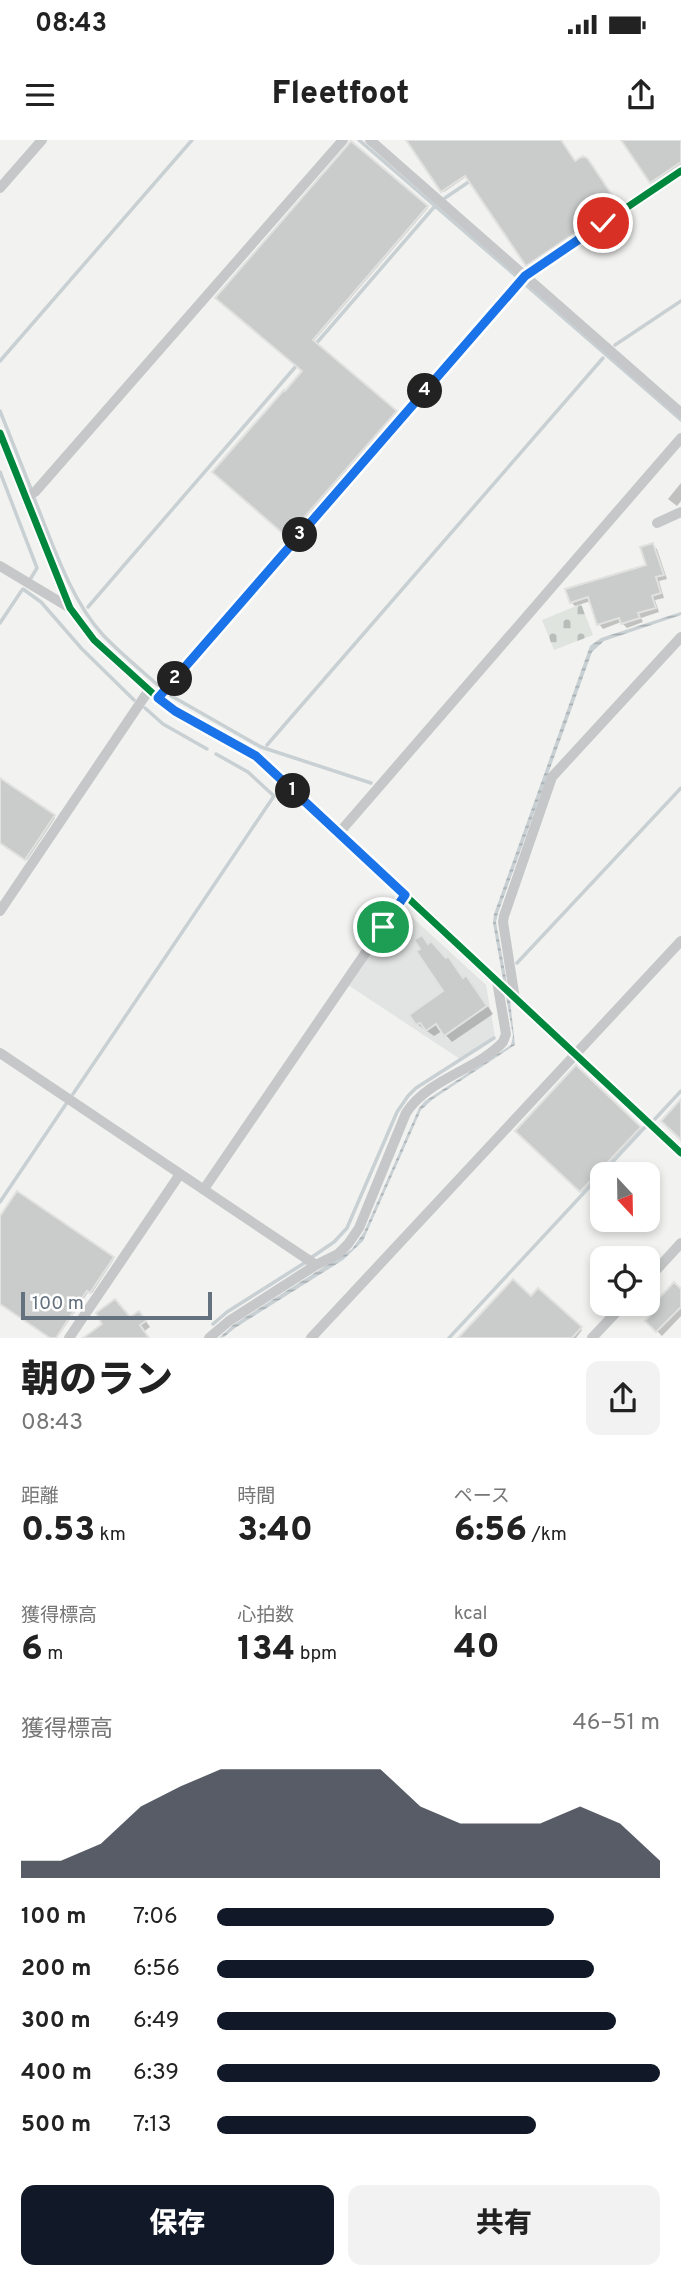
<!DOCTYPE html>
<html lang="ja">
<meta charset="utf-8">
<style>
:root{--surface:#fff;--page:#f2f2f2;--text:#222;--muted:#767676;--accent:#111827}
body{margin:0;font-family:Overpass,"Noto Sans JP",sans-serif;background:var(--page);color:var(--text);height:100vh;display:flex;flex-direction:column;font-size:26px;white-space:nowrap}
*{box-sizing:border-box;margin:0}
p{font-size:23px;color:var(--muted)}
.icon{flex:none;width:38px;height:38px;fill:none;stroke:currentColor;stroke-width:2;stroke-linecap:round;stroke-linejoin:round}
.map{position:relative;height:1198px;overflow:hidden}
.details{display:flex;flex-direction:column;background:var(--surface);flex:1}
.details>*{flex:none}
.needle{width:46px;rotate:158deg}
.controls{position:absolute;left:590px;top:1022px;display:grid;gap:14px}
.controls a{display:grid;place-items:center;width:70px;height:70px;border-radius:14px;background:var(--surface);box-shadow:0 4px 10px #0003;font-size:35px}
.scale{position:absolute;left:21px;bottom:18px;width:191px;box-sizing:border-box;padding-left:7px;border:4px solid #64717f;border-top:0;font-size:19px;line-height:24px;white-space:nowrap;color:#64717f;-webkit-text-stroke:5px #fff;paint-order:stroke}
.pin{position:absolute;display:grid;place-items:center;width:60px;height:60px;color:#fff;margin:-30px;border:4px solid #fff;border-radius:50%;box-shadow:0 2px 7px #0007}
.km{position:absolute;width:35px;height:35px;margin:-18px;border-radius:50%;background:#222;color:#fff;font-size:19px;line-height:35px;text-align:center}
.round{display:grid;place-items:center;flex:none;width:74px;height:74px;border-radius:14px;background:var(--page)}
.headline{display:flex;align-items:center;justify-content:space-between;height:119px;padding:0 21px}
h1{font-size:38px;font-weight:800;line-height:52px}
.metrics{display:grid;grid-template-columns:repeat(3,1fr);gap:10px;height:119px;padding:7px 21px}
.metrics div{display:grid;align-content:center}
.metrics b{font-size:35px;font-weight:800}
.metrics small{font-size:19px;font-weight:400}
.metrics p{font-size:19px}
.chart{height:196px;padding:14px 21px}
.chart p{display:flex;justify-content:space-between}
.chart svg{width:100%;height:126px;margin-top:7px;fill:var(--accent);opacity:.7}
.cta{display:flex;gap:14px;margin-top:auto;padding:14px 21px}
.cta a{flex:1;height:80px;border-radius:14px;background:var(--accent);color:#fff;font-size:28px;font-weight:800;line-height:80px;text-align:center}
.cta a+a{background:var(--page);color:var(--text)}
ul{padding:0 21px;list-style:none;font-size:23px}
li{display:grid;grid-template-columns:112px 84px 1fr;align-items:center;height:52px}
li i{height:18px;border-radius:9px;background:var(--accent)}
.status{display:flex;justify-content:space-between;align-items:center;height:49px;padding:0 35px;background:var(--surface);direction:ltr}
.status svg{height:19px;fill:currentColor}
header{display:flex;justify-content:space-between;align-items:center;height:91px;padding:0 21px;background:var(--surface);font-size:32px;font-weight:800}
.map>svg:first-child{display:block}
.built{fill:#e2e4e3}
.cemetery{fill:url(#cemetery-stones)}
.water{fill:url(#water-rules)}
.shadow{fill:#0003}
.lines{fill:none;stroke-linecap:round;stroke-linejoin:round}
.stream{stroke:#c8d0d3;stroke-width:3.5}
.building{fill:#cacbcb;stroke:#e1e1e0;stroke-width:2}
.street{stroke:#c6c7c8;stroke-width:10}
.cycleway-casing{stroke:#fff;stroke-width:11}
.cycleway{stroke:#00873e;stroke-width:7}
.route-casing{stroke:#fff;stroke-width:14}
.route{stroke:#1a73e8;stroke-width:9}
</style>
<div class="status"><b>08:43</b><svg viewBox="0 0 49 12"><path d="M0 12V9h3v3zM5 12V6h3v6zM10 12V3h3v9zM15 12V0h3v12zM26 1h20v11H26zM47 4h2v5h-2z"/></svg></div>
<header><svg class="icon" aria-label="menu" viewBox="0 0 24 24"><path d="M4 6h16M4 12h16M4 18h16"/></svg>Fleetfoot<svg class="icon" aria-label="share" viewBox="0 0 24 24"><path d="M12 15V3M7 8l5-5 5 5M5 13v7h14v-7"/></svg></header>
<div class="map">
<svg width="681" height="1198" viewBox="0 0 681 1198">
<defs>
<pattern id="cemetery-stones" width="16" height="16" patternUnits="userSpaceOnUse" patternTransform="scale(1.75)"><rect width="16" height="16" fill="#e0e4de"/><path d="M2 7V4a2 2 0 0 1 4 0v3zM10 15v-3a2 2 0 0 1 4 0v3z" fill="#b9bdb9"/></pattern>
<pattern id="water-rules" width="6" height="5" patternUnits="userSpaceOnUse" patternTransform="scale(1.75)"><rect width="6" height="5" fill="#c8d0d3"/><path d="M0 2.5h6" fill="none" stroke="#a6adb0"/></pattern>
</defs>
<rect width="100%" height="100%" fill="#f2f2f0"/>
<path class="built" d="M402 768 486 845 495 896 460 919 348 845Z"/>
<path class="cemetery" d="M581 464 593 495 554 510 542 480Z"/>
<path class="water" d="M681 472V475L604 501 592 512 498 773 496 782 510 860 515 905 433 959 421 970 363 1101 343 1120 235 1188 224 1197 219 1198 233 1185 352 1109 364 1092 419 968 425 961 511 905 513 896 493 783 494 774 590 506 601 498Z"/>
<path class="shadow" d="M408 0H560L575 23 589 22 618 65 528 126 467 36 444 52Z
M624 0H681V24L652 43Z
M351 4 428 68 313 202 397 274 290 397 214 332 305 231Z
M681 343V361L677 366 668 359Z
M652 405 657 409 667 439 659 441 664 458 655 460 659 472 641 478 643 482 627 488 621 482 603 489 599 484 591 461 575 466 571 462 648 426Z
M0 640 55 678 27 720 0 702Z
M422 797 445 817 463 839 466 838 473 844 493 874 452 902 442 891 434 896 417 884 446 851 422 810Z
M576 928 641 989 582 1052 517 991Z
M17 1054 114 1119 92 1153 89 1151 57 1198H52L0 1163V1079Z
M538 1151 582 1190 576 1198H460L531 1158Z
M681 1151V1176L662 1196 647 1181Z
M143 1177 150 1187 135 1198 130 1178Z"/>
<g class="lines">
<path class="stream" d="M359 0 516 136
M445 58 473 39
M527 146 681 280
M615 205 681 161
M314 206 435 66
M0 221 192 0
M0 271 31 349
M0 332 37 428 31 438
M34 358C52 402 70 459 103 495 120 513 141 530 160 547
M23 449 41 462 82 509 134 560
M88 467 297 225
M0 483 22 450
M168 554 261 607 371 643
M145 568 163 584 207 609
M267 605 603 218
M517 823 681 648
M73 954 274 656 248 632 216 614
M655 979 681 951
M0 1062 66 964
M312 1117 334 1102 347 1088 397 972 408 956 416 948 494 898
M213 1184 227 1172 306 1122
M449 1198 645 987"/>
</g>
<path class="building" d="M406 0H561L575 21 583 16 588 19 618 64 526 126 465 36 441 52Z
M621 0H681V22L650 43Z
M351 1 428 66 313 200 397 271 287 397 212 332 284 250 285 251 302 231 215 158Z
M653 403 664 435 656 437 661 453 652 456 656 468 638 473 640 478 621 484 619 478 597 485 588 457 570 463 565 449 646 425 640 407Z
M0 638 55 675 25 720 0 703Z
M422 795 428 804 431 801 446 818 448 816 463 838 466 835 487 866 444 896 436 884 426 891 420 883 416 885 409 875 443 851 416 811 420 809 414 800Z
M576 925 641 987 580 1052 515 991Z
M681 959V1000L661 981Z
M17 1051 114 1117 90 1153 87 1151 56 1198H50L0 1164V1076Z
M513 1139 531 1156 538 1148 582 1187 572 1198H458Z
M674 1142 681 1149V1167L656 1192 645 1181 654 1171 650 1168Z
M115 1159 130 1177 139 1171 146 1181 140 1185 149 1198H83L102 1184 96 1173Z"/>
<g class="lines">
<path class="street" d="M370 0 681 273
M0 48 42 0
M0 293 70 468 94 500 158 558 175 571 256 616 681 1013
M26 357 35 352 343 0
M657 383 681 372
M0 426 70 468
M158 558 525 136 681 31
M339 693 681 298
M0 771 149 550
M515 859 503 782 504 776 552 637 681 497
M0 913 316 1125
M204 1049 405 755
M648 1139 681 1103
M69 1198 180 1034
M209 1198 229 1181 316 1125 338 1114 348 1104 359 1088 406 973C429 938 477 930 503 902L506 894 497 841
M311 1198 681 801
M592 1198 624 1164"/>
<defs>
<path id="cycleway" d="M0 293 70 468 94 500 158 558 175 571 256 616 681 1013
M158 558 525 136 681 31"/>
</defs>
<use href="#cycleway" class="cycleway-casing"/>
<use href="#cycleway" class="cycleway"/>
</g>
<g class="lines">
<defs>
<path id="route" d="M383 787 405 755 256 616 175 571 158 558 525 136 603 83"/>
</defs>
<use href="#route" class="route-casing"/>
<use href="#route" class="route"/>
</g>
</svg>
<div class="controls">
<a><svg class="needle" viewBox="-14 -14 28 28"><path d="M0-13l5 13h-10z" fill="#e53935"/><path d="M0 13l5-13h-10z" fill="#767676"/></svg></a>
<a><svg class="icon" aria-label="locate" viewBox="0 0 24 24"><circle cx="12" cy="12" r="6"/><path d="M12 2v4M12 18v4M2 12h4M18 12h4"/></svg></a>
</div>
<div class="scale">100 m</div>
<div class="pin" style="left:383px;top:787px;background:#1e9e55"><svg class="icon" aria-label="arrive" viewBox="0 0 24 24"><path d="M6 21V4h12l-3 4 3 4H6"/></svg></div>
<div class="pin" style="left:603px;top:83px;background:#d93025"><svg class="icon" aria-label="check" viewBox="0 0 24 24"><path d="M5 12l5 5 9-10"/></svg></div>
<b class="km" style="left:293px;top:651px">1</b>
<b class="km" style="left:175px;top:539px">2</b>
<b class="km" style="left:300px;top:395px">3</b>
<b class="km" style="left:425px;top:251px">4</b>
</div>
<section class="details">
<div class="headline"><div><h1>朝のラン</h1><p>08:43</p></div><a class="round"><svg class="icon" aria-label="share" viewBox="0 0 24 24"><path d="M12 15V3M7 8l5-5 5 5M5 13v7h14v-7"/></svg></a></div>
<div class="metrics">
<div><p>距離</p><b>0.53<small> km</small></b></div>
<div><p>時間</p><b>3:40</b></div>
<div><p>ペース</p><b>6:56<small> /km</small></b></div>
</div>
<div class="metrics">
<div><p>獲得標高</p><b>6<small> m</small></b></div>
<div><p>心拍数</p><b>134<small> bpm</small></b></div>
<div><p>kcal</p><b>40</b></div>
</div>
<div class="chart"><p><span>獲得標高</span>46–51 m</p>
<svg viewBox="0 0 160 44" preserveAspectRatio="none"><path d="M0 44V38L10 38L20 32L30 19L40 12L50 6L60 6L70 6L80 6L90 6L100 19L110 25L120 25L130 25L140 19L150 25L160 38V44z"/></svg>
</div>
<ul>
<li><b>100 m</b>7:06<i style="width:76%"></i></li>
<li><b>200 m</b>6:56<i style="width:85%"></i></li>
<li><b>300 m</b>6:49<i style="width:90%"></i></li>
<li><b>400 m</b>6:39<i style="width:100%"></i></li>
<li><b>500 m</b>7:13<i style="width:72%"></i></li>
</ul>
<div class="cta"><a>保存</a><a>共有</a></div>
</section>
